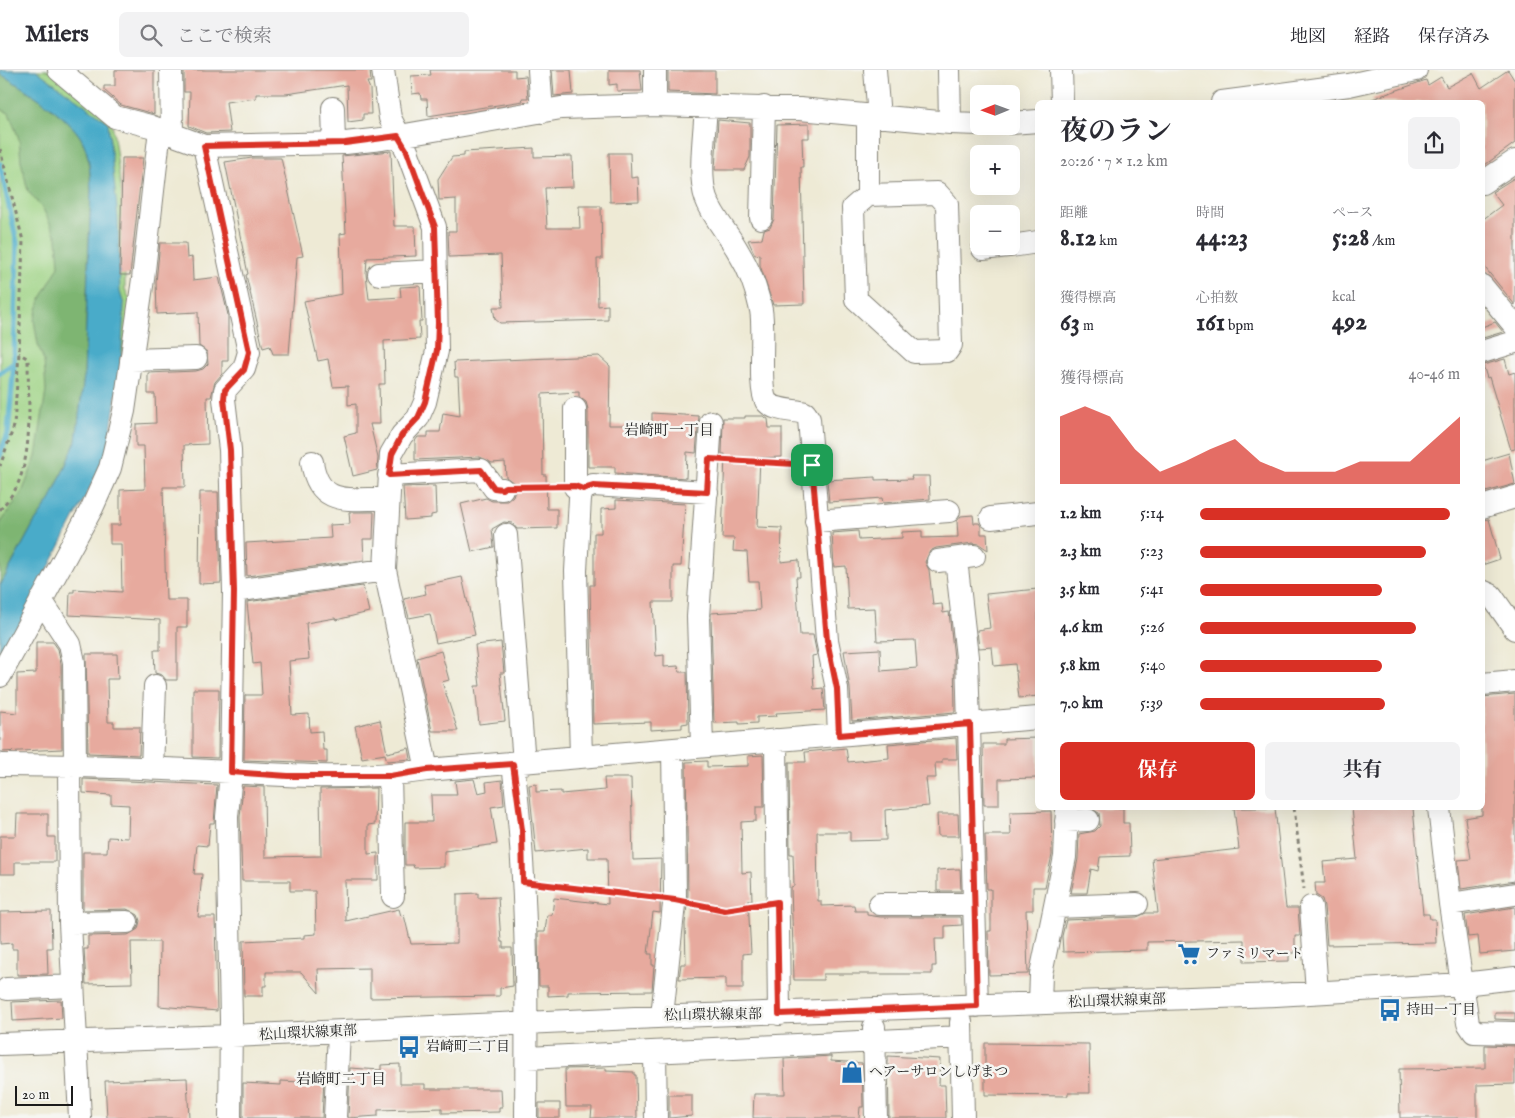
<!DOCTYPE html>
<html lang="ja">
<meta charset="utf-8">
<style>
:root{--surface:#fff;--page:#f2f2f3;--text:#2b2b33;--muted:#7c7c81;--line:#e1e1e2;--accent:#d93025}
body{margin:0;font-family:"IM FELL English","Noto Serif JP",serif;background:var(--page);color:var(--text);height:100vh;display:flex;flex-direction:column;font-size:19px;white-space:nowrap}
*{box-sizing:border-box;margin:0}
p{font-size:16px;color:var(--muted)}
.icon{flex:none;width:28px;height:28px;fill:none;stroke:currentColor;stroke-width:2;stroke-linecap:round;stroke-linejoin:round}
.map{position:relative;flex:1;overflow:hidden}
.drawer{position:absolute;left:1035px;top:30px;width:450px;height:710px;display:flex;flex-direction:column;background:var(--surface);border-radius:8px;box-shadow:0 5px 20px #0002}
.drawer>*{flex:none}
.needle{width:32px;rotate:269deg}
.fabs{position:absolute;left:970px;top:15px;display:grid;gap:10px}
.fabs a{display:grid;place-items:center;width:50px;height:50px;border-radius:8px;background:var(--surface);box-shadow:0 5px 20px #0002;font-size:25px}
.scale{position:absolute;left:15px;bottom:12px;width:58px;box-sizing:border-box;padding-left:5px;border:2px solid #1c1c1c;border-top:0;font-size:14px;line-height:18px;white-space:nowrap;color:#1c1c1c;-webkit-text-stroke:4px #f6f6f2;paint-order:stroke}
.pin{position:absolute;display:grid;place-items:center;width:42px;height:42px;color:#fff;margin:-21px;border-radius:10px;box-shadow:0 2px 8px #0006}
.round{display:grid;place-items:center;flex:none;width:52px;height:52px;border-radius:8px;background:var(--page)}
.overview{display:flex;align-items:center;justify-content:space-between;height:85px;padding:0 25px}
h1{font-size:28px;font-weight:700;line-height:38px}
.stats{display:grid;grid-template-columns:repeat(3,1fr);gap:8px;height:85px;padding:5px 25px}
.stats div{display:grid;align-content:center}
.stats b{font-size:25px;font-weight:700}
.stats small{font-size:14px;font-weight:400}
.stats p{font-size:14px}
.chart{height:140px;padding:10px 25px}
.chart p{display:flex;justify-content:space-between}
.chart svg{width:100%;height:90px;margin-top:5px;fill:var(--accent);opacity:.7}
.action{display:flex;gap:10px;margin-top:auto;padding:10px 25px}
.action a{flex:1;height:58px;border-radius:8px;background:var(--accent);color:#fff;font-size:20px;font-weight:700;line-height:58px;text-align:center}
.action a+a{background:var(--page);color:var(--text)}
ul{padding:0 25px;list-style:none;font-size:16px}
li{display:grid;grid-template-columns:80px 60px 1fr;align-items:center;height:38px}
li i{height:12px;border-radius:6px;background:var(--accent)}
header{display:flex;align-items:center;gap:30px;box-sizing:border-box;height:70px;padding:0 25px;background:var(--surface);border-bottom:1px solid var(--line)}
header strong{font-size:24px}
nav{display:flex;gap:28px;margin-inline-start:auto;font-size:18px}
.search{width:350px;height:45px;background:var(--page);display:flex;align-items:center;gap:12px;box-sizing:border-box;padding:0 18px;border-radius:8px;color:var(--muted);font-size:19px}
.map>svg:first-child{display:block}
.green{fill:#9ed384;stroke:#5d7850}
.forest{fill:#7eb572;stroke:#4d6847}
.water{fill:#4aabc9;stroke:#336472}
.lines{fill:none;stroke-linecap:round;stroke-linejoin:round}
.stream{stroke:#4aabc9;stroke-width:5.5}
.building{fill:#e7aa9e}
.minor-casing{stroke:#858378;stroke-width:24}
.path{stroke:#858378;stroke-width:3;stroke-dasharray:4 4;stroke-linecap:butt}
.minor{stroke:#fff;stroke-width:22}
.route-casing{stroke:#fff;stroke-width:10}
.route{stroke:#d93025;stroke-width:6}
.labels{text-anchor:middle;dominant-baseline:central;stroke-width:5;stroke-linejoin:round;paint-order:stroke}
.poi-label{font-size:14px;fill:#1c1c1c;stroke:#f6f6f2;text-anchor:start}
.street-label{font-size:14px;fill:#1c1c1c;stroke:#f6f6f2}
.neighbourhood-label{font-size:15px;fill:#1c1c1c;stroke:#f6f6f2}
</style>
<header>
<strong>Milers</strong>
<div class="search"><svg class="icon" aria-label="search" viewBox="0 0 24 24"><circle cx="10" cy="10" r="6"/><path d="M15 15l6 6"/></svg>ここで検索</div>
<nav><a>地図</a><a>経路</a><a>保存済み</a></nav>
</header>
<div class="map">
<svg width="1515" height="1048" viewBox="0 0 1515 1048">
<rect width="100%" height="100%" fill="#f6f6f2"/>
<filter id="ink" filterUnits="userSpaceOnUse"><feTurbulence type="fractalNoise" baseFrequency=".02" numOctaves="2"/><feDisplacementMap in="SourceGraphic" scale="10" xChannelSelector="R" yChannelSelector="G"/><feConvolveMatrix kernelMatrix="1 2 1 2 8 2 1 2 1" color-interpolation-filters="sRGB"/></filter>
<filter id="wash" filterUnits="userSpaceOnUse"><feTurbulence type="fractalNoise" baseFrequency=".0096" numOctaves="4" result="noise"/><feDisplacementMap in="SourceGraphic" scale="20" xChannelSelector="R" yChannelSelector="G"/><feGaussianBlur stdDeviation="1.12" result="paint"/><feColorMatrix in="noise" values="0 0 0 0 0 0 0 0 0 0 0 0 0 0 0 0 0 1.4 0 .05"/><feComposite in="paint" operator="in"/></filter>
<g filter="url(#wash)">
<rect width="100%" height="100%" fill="#eeead5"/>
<path class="green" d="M0 0H55L112 52 125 148V219L132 234 121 294 0 592Z"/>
<path class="forest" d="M0 4C23 17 67 45 81 68 90 84 90 103 91 120L84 306 76 371 51 429 34 453 0 516V454L23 420 36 387 46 321 44 291 38 275 34 250 40 230 59 196 57 168 43 139 28 121 21 91 19 69 9 43 0 39Z"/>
<path class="water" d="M0 0H36L108 52 118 149 120 222 124 235 121 294 107 385 0 592V516L34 453 51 429 76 371 84 306 91 120C90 103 90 84 81 68 67 45 23 17 0 4Z"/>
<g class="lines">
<path class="stream" d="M0 94 17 173 14 293
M0 303 14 293 8 363 0 386"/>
</g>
<g id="blocks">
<path class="building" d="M115 0H154V44L121 35 104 20V16H115Z
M184 0H370L371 12H367L370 19 371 44H363V50L348 52 347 15 286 24H256V28L226 32 230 62 206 63 189 56 190 22H184Z
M430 0H515V7L526 6 528 28H522L523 31 428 46 427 29H421L420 23 412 24 411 6 431 5Z
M552 0H571L573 24 554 26Z
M609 0H640L642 21H617V14L609 15Z
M1508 0 1515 11V73L1482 97V32H1373L1372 29 1426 10 1428 15 1441 7 1447 17 1473 3 1481 18Z
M668 1H715V24L668 22Z
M718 50 750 53V87L744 100H715Z
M809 54V68H802L803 97H801L804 234 773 235 760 195V184L755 185 748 170 762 169 764 160 770 158 774 149 777 55Z
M534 78V87L572 86 573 117 545 118 547 158H580L579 136H601L602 189H597L598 236 608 235V250L500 253 495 249 493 237H503L501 185 449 187 448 161H456V129L439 130 438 109 452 87 464 86V82Z
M391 81 394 156H415L416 186 367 188 366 204 369 229 401 227 400 217 420 216 422 251H419L420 269 384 271 385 314H379L380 354H370L378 388 377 400 353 406 344 366 356 363V334L348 335V316L333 317 328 289 318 291 304 231 342 224 340 164 346 163 342 86Z
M609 83H630L631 108 638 107 639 131 610 132Z
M122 88H143L130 205H120Z
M252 88H281L303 186 297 187 289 284H273L270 276 263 278 246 205 248 204 225 92Z
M1514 108 1515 109V235L1482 194V150L1502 135 1492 122Z
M160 173H186L187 188 192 187 193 210 219 207 228 245V291H222V304L215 312 211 327H207L208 374 184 375 185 417H163L166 530H187V557H177V610H166L162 605 155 603 154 580H160V550L69 545 70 522H74V519L122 522 121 474H110V455H120V420L145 419 144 376H136V354L156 353 155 324H148V303L196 301 203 299 208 294 207 282 199 276 198 242 157 244 156 212Z
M1495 252 1503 262 1483 268 1482 257Z
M599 286 610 296 609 355H652V343L699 346 696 383 687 382 686 408 615 403V397H588V339L586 332 579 327V322L542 324 543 405H546L547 439H557V458L517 459 512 453 504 452 492 459 494 477 472 482 461 434 486 428 492 431H507L513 426 515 420 514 413 506 407 505 392 492 393 480 387 415 390V371L418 367H428V362H440L443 343 460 346 458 307H455L454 292Z
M1505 289 1509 304 1515 302V379L1511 380 1489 307 1487 308 1483 295Z
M745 346H763L768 349 769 358H782V387L760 388 757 457 782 458 781 492 799 490 800 507H796L800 565H813L817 585 812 586 814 619 823 618 825 640 776 643 777 646 757 647V653L739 654V652L714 653 711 547V543L760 540 758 511H749L747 482 733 481 734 468H722L725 384H722L723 348H745Z
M1509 383 1515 414 1482 423V391Z
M911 406H929L930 429 883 433 882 428 829 432 827 410 875 407V410L912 409Z
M435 416 436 444 431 445V448L405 450 403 417Z
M200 422H218L221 513 199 514Z
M616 430 685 434 681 496H673V532H653L656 586 664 585V597L678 596 679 602H687L688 653 682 654V658L651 660V652L593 654 590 515H594V463H601V439L616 438Z
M349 442H374L373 469H363L364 490 247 506 246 473 331 468 330 455 350 454Z
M973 445 974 453H979L981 456V464H987L988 480 979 474 973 473 936 478 930 481 925 492 929 500 933 535 942 534 943 543 949 542 954 588 955 642 852 651 850 618 844 581 880 579 881 601 917 598 915 570 877 571 875 538 848 539 846 496 834 497 832 463 858 461 859 470 902 468V462L922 461V468L958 467 957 451 961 446Z
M1489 449 1500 489 1482 495V450Z
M462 507 475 565 436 573 430 544 409 548 404 529 426 524 424 515Z
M363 516 369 542 336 550 335 548 306 553 309 589 289 591 292 645 309 644 310 662 322 661 323 680H327V693L244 690 245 625H262L260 593 253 594 247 532Z
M1038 519V626L1019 628 1015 594 994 596 992 577 979 578 977 560 990 558 986 524Z
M36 572H53L58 579 61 594 62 679 0 682V641L17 643V604L36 603Z
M501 572 504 603H500L505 651 479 654 475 616H480L475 575Z
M441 581 449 610 442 612 458 661H432L417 588Z
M86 584H117L118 609H107L108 652H114V657H140L139 685 88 683Z
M193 619H219L218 688 193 687Z
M1515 624V811L1461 819 1458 790 1471 789 1465 748 1482 745V627Z
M380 650 387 683 409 678 411 689 387 691 385 684 362 688 355 656Z
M956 668 957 689H942V693H935L936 708H926L929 736 885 740 886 770 850 771V762H817L818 831H821V836L854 835 855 841H867V845L880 847H961L962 855 945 856V869H935L936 896H932V904H823V910H794L791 817 794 816 793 784H790L789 692H806L805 682 846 678 848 692 889 688 888 674Z
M1038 668V708L999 709V735H984L983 674H1004V669Z
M763 685 764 737H756V751L741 752 742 803 751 802 752 830H748L751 883 743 884V919H726V908L679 909 681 894H686L685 854 688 825 686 692 707 691V697L748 696V686Z
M604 708H631L633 790 661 789 660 843 653 842 648 884H652V895H654L652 921 568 922V925L548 926V916H539L538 862H545L547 845H552L554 828 608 834 607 788H588V778L536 783 529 715 536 714V722L561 721V724L605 720Z
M83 709 217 715 214 753H210L208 776 197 775 194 804H202L198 847H215L217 941 159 936 160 872H131L132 913 86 914 84 879H88V866L128 865 138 859 140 851 138 845 127 839 83 840V782H107L108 767 128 768 129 735 111 734V725L83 723Z
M474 709 478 723 487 721 486 712 502 710 504 735 491 737 497 774 444 781V797L414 798 413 795H405V752H432L431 725H457L455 711Z
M243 716 264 717 265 787 321 786 320 719 376 718 375 754 368 755V784L378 783V810H345L346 851 399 839 401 846 404 845 411 874 457 873V824L478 823V828L498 827 501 872H503V878H512L513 916 500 918V926L370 928V898L318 899 319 923 301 902H266V916H263V926H244L243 871 304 868V865L316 864 315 821H290V811H242L240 747Z
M1090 738H1123V753H1129L1130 786 1100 787 1098 801 1091 799 1087 823H1071L1078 789 1079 764 1095 761 1100 756 1099 743Z
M1234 738H1275L1286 838H1298L1300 866H1295V883H1289V891L1244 892V870L1147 872V880L1063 882 1062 866 1066 850 1137 847 1146 843H1158L1152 789 1239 779Z
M1352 738H1413L1423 844H1429L1430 849H1435L1436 873 1327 875 1324 836 1322 829 1316 825 1315 813H1325L1323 792 1357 789Z
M1051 741 1052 785 1045 817H1033V840H1026L1028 904 989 905 988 861H991V819H987L985 765H1011L1010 742Z
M17 744H48V767H55V792H15V804H0V766H16Z
M937 744H958L959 766H938Z
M957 799H960L961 821H937V800Z
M1515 837V881L1480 884 1478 866 1468 867 1465 845Z
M51 841 52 878H47L48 904 17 905V879H12V873L0 874V842Z
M61 930 62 948 13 951 12 932Z
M1495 943H1515V950L1495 949Z
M985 973 1089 974 1090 1023H1068V1026L985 1025Z
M1485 975 1515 976V1014L1477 1015V1048H1400L1399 999 1485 998Z
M831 986V991L862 993 863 1037H860L859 1048H753L754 1024H785L784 989Z
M888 986 940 989 939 1015H945L946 1048H889Z
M400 994V1014H425V1019H501L502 1037H499V1042L442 1043V1038L378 1040V1046L348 1048 350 998 381 1000V995Z
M606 998V1001L634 1002V1005H636L637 1048H591L592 1037H566L565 999Z
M187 1008 189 1048H107L105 1011Z
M308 1008H324L322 1048H243V1013L281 1015V1011L302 1012V1009Z
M669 1025H692V1046L669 1048Z
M539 1033H560V1048H539Z"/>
</g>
</g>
<g filter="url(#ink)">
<use href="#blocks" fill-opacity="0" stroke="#858378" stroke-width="1"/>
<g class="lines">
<defs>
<path id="minor" d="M59 0 115 47 150 56 204 76 345 73 382 69 561 38 655 35 800 39 950 53 979 54
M171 0 172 64
M383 0 390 48 407 81 435 157 437 281 425 332 418 348 402 365 391 384 385 500 427 700
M539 0 542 42
M655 0V35
M875 0 879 47
M949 0 950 53
M1061 0 1062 32
M1222 32 1349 15 1416 0
M706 36C705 60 698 106 706 128 713 148 729 164 739 183 749 199 757 221 761 240 765 261 758 317 766 331 773 341 795 340 805 343L809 349 827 570 837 619 839 665
M333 38 334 73
M1011 53 1038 51
M204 76 249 282 244 299 225 320 224 329 230 380 234 521 231 702 227 747 231 950 230 1048
M1482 113 1515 91
M868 125 937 123 947 134 951 275 947 281 914 282 856 229 853 138 868 125V46
M761 148 764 37
M1011 176 1038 172
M983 179 1008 176
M379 204 436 201
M1482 216 1515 256
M1482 282 1515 272
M131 290 196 288
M575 339V417L583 419
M312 392C319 438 350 428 388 429
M389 405 481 400 494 418 502 419
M1482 437 1515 427
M991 448 1038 443
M816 451 949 441
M506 465 524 693
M956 489 967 587 977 936
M938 491 974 486
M234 521 385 500
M1482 521 1491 525 1515 559
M41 530 70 574 74 592 75 695
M0 606 92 438 110 398 124 341 143 209 160 59
M1482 614 1515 611
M776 670 779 944
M702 676 698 547 711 352
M581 687 576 501 580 428 583 419 593 415 707 422
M513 694C528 811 527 930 526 1048
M0 695C76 695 152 698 229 702 295 706 361 710 427 700L1038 648
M69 695 70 853 80 1048
M152 699 155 616
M390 706 393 826
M1439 738 1450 834 1468 953 1474 962 1515 963
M1066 751 1088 750
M880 834H974
M1450 834 1515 824
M1055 837 1137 834
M1311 837 1317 922
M70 853 127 852
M7 919 72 916
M1040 933 1041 904 1065 787 1067 738
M662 946 675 825 673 679
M961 952 963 1048
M874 957 876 1048
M0 974 231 966 679 946 1276 925 1463 914 1515 908
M655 982 656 1048
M527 988 961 967
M335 1048 339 962"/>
</defs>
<use href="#minor" class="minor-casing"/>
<path class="path" d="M0 79 23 171 19 283 14 356 0 396
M727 390 793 394
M521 417H555
M0 440C5 433 12 426 16 418 34 380 28 330 28 289L19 283
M1294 738 1304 819
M543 815 656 828
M695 834 725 840 757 835"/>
<use href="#minor" class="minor"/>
</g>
</g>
<g class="lines" filter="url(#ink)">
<defs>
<path id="route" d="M398 66 407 81 435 157 438 253 437 280 425 332 418 348 402 365 392 384 389 405 481 400 494 418 502 419 505 417 575 416 583 419 593 416 707 422 709 389 812 395 827 570 837 619 839 665 970 654 977 936 779 944 777 832 725 840 675 830 523 812 522 760 513 694 427 700 390 706H288L231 702 234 521 230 380 224 329 225 320 244 300 249 282 204 76 345 73Z"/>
</defs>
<use href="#route" class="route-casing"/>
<use href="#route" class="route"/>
</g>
<defs>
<symbol id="supermarket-bare" viewBox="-9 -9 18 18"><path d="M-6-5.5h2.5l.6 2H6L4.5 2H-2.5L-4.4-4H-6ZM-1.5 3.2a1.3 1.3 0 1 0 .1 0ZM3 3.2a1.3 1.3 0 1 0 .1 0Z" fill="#1f6fb2" stroke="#f6f6f2" stroke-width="2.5" paint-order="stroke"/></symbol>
<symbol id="bus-bare" viewBox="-9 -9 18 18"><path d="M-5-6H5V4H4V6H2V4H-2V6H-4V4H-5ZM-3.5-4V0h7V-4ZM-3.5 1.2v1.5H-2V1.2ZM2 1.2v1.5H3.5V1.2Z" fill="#1f6fb2" stroke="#f6f6f2" stroke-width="2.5" paint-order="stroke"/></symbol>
<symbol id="shop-bare" viewBox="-9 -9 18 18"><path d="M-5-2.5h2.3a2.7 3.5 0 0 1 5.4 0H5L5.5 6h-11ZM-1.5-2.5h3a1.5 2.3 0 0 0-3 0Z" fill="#1f6fb2" stroke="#f6f6f2" stroke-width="2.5" paint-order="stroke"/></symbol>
</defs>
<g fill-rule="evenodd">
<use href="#supermarket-bare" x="1173" y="868" width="32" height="32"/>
<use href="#bus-bare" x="1374" y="924" width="32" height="32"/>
<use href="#bus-bare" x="393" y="961" width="32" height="32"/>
<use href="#shop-bare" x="836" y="986" width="32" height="32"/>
</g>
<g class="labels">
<g class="poi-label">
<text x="1206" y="884">ファミリマート</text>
<text x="1406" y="940">持田一丁目</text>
<text x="426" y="977">岩崎町二丁目</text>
<text x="869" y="1002">ヘアーサロンしげまつ</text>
</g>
<g class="street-label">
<text transform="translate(1117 931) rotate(-2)">松山環状線東部</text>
<text transform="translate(713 945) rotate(-1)">松山環状線東部</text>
<text transform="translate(308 963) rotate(-3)">松山環状線東部</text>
</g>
<g class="neighbourhood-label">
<text x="669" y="360">岩崎町一丁目</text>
<text x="341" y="1009">岩崎町二丁目</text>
</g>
</g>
</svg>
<div class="fabs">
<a><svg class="needle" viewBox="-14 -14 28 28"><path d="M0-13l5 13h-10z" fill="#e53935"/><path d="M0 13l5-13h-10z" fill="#7c7c81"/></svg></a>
<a>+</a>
<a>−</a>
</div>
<div class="scale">20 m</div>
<div class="pin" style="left:812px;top:395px;background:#1e9e55"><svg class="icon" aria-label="arrive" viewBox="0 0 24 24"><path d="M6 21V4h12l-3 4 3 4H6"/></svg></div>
<section class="drawer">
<div class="overview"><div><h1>夜のラン</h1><p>20:26 · 7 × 1.2 km</p></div><a class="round"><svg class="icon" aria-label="share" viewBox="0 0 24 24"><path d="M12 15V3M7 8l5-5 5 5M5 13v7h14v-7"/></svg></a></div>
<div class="stats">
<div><p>距離</p><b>8.12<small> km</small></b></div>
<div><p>時間</p><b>44:23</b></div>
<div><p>ペース</p><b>5:28<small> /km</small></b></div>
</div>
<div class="stats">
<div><p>獲得標高</p><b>63<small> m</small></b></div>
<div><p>心拍数</p><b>161<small> bpm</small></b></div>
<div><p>kcal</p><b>492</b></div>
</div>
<div class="chart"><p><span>獲得標高</span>40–46 m</p>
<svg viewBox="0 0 160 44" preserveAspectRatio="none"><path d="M0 44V11L10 6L20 11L30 27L40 38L50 33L60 27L70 22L80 33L90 38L100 38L110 38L120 33L130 33L140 33L150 22L160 11V44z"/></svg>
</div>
<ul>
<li><b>1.2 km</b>5:14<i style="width:96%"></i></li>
<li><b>2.3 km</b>5:23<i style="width:87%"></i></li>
<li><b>3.5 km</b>5:41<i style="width:70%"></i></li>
<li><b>4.6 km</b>5:26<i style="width:83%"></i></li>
<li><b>5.8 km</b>5:40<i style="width:70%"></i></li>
<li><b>7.0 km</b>5:39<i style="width:71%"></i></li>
</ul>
<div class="action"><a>保存</a><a>共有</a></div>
</section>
</div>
